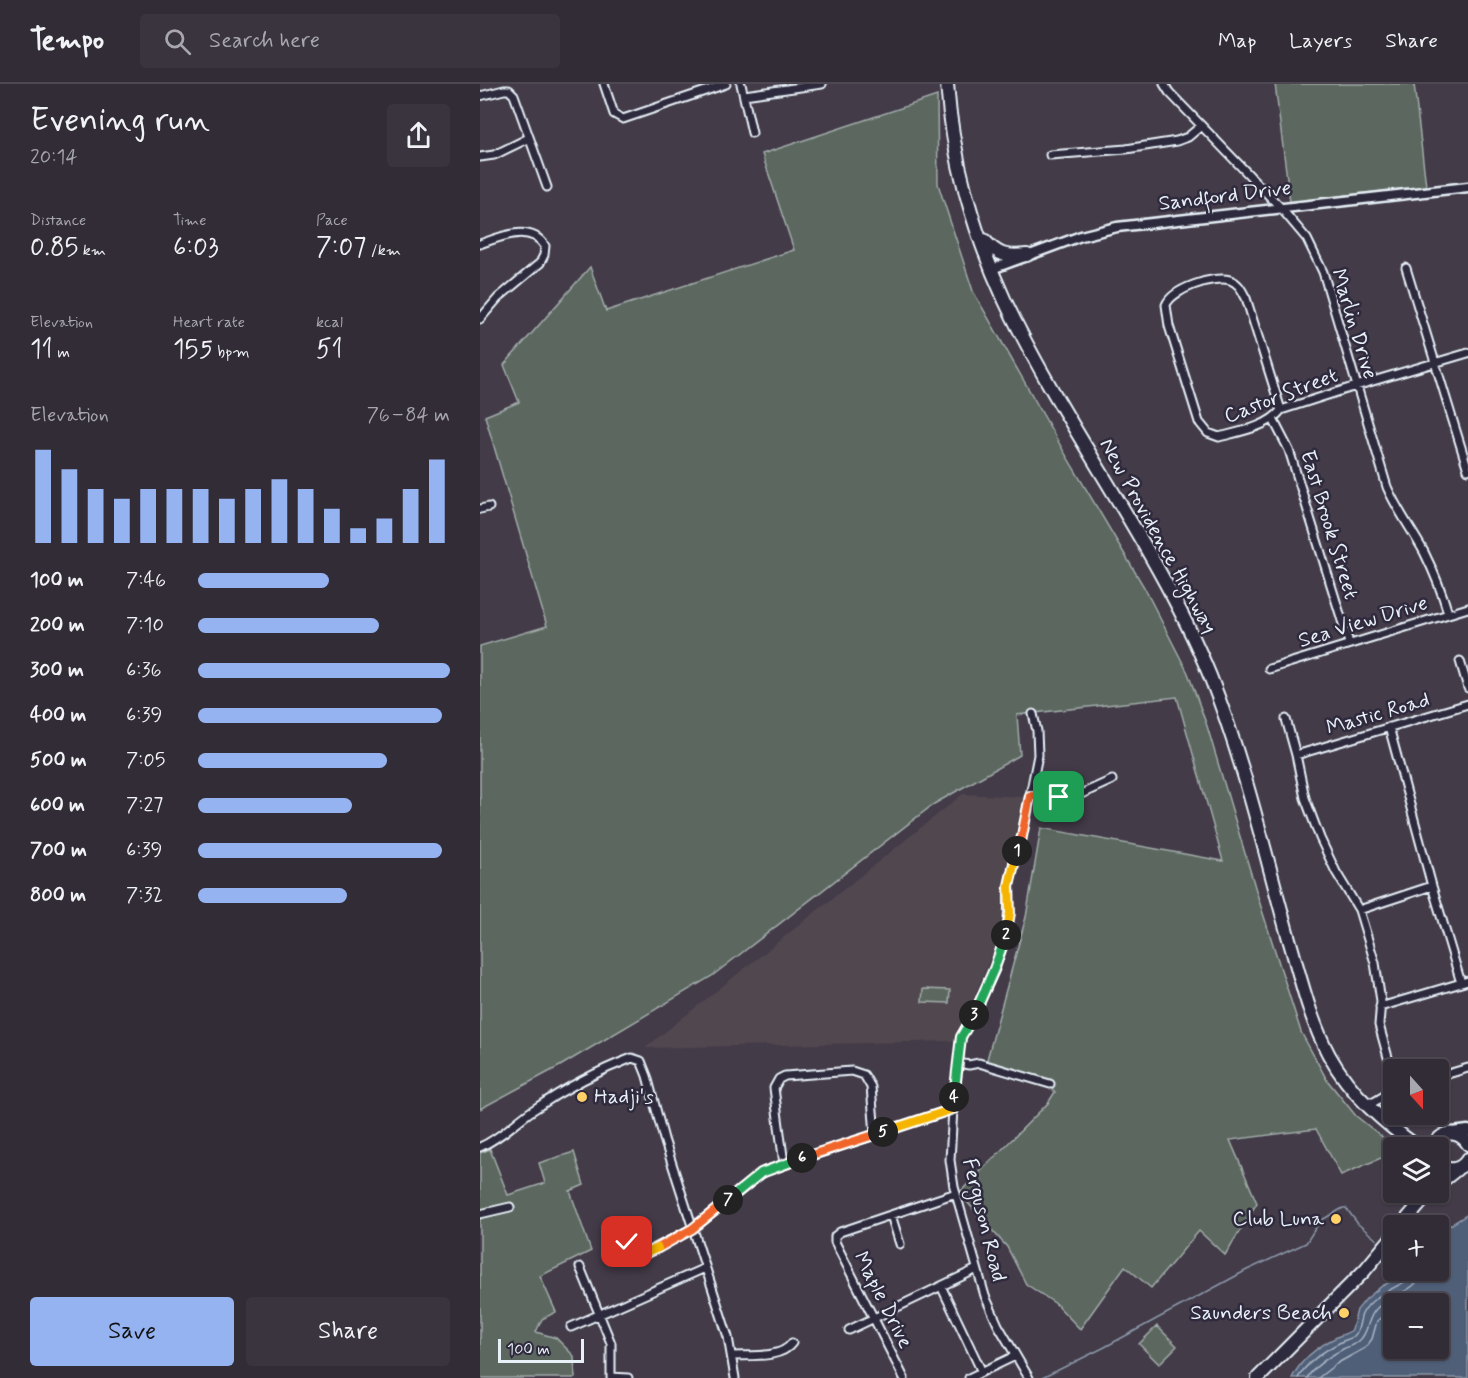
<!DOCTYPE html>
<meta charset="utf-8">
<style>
:root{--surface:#322c36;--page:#3a343e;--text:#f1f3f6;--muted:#a8a7ad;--line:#4d4851;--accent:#95b2f1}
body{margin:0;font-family:Mynerve,sans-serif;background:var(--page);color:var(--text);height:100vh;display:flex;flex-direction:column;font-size:22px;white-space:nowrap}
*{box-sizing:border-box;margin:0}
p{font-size:20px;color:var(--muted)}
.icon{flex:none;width:33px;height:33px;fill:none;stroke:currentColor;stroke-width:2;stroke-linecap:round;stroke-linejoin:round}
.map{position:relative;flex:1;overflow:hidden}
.sheet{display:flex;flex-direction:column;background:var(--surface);width:480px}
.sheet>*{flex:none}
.needle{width:39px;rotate:159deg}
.controls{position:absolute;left:903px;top:975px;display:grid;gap:12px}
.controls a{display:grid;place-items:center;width:66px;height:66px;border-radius:6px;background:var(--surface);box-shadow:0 2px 4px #0004,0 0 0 2px var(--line);font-size:30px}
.scale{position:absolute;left:18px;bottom:15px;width:86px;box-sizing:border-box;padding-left:6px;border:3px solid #e8f1f8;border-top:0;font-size:16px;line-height:21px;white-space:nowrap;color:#e8f1f8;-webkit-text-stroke:4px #2f2a3d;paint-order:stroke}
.pin{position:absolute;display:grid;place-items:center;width:51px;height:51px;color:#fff;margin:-26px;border-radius:12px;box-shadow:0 3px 9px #0006}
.km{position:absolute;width:30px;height:30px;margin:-15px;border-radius:50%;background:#222;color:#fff;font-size:16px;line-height:30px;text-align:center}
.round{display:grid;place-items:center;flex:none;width:63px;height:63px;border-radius:6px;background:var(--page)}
.headline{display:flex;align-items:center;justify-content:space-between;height:102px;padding:0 30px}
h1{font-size:33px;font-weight:600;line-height:45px}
.stats{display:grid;grid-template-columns:repeat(3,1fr);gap:9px;height:102px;padding:6px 30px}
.stats div{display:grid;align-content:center}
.stats b{font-size:26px;font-weight:600}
.stats small{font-size:16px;font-weight:400}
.stats p{font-size:16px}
.chart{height:168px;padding:12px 30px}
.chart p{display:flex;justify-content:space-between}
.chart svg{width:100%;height:108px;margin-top:6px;stroke:var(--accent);stroke-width:6}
.button{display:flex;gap:12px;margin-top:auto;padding:12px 30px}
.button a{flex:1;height:69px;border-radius:6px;background:var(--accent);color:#111;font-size:24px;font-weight:600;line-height:69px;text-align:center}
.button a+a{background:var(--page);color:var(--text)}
ul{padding:0 30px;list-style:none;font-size:20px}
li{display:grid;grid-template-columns:96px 72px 1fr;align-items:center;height:45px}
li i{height:15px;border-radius:8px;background:var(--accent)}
header{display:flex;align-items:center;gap:36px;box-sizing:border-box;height:84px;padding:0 30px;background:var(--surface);border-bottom:2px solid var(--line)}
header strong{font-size:28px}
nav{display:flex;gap:33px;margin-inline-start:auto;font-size:21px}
.search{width:420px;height:54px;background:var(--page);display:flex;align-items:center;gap:15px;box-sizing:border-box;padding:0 21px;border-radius:6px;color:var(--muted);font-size:22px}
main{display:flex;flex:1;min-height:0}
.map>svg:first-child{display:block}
.built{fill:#514750}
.green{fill:#5b685e;stroke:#a2acab;stroke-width:1.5}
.water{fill:#4f5e78;stroke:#8c99ab;stroke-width:1.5;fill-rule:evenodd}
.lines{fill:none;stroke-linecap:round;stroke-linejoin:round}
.shore{stroke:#abb6c5;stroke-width:1.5}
.stream{stroke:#8c99ab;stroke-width:1.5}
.minor-casing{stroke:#e8f1f8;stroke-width:11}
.tertiary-casing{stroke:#e8f1f8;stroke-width:13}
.primary-casing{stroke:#e8f1f8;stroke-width:15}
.trunk-casing{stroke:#e8f1f8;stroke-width:16}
.minor{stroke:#2f2a3d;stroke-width:7}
.tertiary{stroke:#2f2a3d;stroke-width:8}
.primary{stroke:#2f2a3d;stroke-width:10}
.trunk{stroke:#2f2a3d;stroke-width:12}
.split-1-casing{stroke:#fff;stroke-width:12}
.split-2-casing{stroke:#fff;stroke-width:12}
.split-3-casing{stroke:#fff;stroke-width:12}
.split-4-casing{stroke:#fff;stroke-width:12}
.split-5-casing{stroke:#fff;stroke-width:12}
.split-6-casing{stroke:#fff;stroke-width:12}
.split-7-casing{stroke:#fff;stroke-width:12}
.split-8-casing{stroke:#fff;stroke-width:12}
.split-9-casing{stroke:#fff;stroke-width:12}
.split-1{stroke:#f0652b;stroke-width:8}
.split-2{stroke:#f5b400;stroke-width:8}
.split-3{stroke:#22a559;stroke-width:8}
.split-4{stroke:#22a559;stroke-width:8}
.split-5{stroke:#f5b400;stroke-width:8}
.split-6{stroke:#f0652b;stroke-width:8}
.split-7{stroke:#22a559;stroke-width:8}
.split-8{stroke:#f0652b;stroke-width:8}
.split-9{stroke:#f5b400;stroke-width:8}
.poi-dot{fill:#ffd166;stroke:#2f2a3d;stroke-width:2}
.labels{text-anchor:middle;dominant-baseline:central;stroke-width:5;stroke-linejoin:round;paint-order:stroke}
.street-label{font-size:21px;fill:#e8f1f8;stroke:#2f2a3d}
.poi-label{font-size:21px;fill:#e8f1f8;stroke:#2f2a3d;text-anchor:end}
</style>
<header>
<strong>Tempo</strong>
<div class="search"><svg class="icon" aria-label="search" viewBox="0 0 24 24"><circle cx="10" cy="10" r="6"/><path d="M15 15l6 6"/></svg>Search here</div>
<nav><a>Map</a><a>Layers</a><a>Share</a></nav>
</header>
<main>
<section class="sheet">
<div class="headline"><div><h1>Evening run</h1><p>20:14</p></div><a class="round"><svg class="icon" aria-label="share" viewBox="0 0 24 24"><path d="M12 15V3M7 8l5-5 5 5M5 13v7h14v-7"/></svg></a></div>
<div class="stats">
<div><p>Distance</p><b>0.85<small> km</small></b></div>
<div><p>Time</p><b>6:03</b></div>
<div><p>Pace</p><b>7:07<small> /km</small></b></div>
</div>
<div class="stats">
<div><p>Elevation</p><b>11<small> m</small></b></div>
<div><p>Heart rate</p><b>155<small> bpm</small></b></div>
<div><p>kcal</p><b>51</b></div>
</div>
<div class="chart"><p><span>Elevation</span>76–84 m</p>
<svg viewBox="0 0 160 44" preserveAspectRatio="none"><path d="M5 44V6M15 44V14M25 44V22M35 44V26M45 44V22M55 44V22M65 44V22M75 44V26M85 44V22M95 44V18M105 44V22M115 44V30M125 44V38M135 44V34M145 44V22M155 44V10"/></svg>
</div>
<ul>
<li><b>100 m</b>7:46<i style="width:52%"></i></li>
<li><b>200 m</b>7:10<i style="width:72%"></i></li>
<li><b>300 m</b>6:36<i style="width:100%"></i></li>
<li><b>400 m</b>6:39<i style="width:97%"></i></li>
<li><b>500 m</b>7:05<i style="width:75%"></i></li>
<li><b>600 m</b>7:27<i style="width:61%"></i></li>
<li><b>700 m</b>6:39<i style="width:97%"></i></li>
<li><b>800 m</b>7:32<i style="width:59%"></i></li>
</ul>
<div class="button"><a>Save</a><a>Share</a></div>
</section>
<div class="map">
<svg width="988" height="1294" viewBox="0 0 988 1294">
<rect width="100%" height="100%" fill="#433b48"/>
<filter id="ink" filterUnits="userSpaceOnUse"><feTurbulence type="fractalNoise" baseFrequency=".0167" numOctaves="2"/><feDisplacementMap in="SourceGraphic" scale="12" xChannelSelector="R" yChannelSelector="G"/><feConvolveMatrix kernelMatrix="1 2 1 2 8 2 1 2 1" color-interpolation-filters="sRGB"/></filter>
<g filter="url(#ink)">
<path class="built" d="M483 710 544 713 526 791 520 850 476 957 165 964Z"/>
<path class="green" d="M795 0H934L946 102 810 118Z
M457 12 458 100 493 207 583 366 664 503 708 589 727 642 781 823 821 948 847 996 876 1032 915 1063 914 1064 913 1069 861 1091 836 1045 750 1056 777 1119 745 1171 719 1147 671 1204 645 1182 600 1245 576 1220 546 1200 527 1163 479 1109 568 1019 575 1008 567 1000 506 979 546 833 561 744 743 777 697 613 537 631 540 671 454 720 232 892 80 982 0 1025V562L67 542 5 332 39 318 24 281 110 183 126 227 314 166 282 70Z
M443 905 470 906 469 919 442 918Z
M10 1065 28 1111 65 1099 59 1079 94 1068 104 1101 90 1107 111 1167 60 1192 76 1228 62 1235 56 1248 76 1254 94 1272 95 1294H0V1069Z
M677 1242 697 1262 679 1280 659 1260Z"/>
<path class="water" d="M988 1130V1294H812C821 1275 840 1261 859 1252 864 1250 868 1249 872 1246L877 1226 886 1215 902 1202 932 1187 958 1186 959 1148ZM914 1220H958V1264H914Z"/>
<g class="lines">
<path class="shore" d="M818 1294C827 1278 845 1266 861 1258 865 1256 870 1255 874 1252 880 1247 879 1237 882 1230 892 1211 914 1205 931 1194L934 1186
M827 1294C835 1281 850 1272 863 1265 869 1262 875 1261 880 1256 889 1248 887 1233 897 1224 910 1211 940 1207 942 1186
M838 1294 856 1280 885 1264 892 1255 897 1237 914 1222"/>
<path class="stream" d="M562 1294 623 1264 767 1186 826 1159 840 1137 863 1124H866L878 1140 897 1156"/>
<defs>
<path id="minor" d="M124 0 134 30 143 35 246 0
M261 0 272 49
M684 0 689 8 800 123 827 155 843 188 907 403C917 426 932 446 944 468 954 488 962 508 968 529
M264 11 342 0
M0 12 24 6H29L34 11 67 103
M570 71 646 65 697 57 708 53 721 42
M0 73 14 71 49 54
M0 160C20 153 50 139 65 162L64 171 60 179 18 214 0 235
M926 184 988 386
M801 326 766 214C762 207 759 199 750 196 734 191 692 205 686 221L689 242 719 338 728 349 739 353C758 348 789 343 801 326L876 302 988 269
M793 335 809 366 869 559
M0 425 9 423
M980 577 988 604
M789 585 988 524
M806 635 816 671 825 714 840 754 856 788 879 826 895 879 901 917 899 941 914 995
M909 643 952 802 981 899
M816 671 988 620
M551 712 592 713 599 711 632 696
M879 826 952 802
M900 923 988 897
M478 979 489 981 499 979 570 1000
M958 993 988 984
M884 1018H894L914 1006
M0 1063C21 1054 35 1038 53 1026 84 1005 117 987 152 974L161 977 167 992 184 1055 248 1253 255 1294
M304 1080 294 1004 299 995 305 992 372 987 384 991 391 1003 395 1050
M0 1130 30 1123
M411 1131 420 1160
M130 1165 149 1158 157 1171H162L212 1145 285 1087 473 1025
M100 1183 131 1259V1294
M461 1202 502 1288
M91 1243 225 1184
M369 1246 497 1185
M252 1272C270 1271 301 1275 312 1259
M131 1293 148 1294
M424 1294 355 1158V1152L360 1148 476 1109
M489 1294 535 1272
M549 1294 518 1241 505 1212 474 1103 470 1076 473 1025 481 953 496 926 515 885 528 844 529 802 535 773 541 757 558 671 557 647 553 630"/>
<path id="tertiary" d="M512 185 601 152 637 143 988 103"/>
<path id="primary" d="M973 1049 988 1047"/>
<path id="trunk" d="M467 0C472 73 494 150 525 217 586 346 676 460 730 592 763 674 783 762 807 848 819 888 829 934 849 971 871 1011 903 1038 939 1064
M504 156C519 172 526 173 547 171
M954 1064C959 1046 979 1045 988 1060
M958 1080C969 1089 981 1086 988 1075
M958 1100 977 1085
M921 1142 950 1108
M778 1294 885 1186 914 1151"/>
</defs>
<use href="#minor" class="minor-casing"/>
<use href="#tertiary" class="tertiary-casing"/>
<use href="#primary" class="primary-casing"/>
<use href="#trunk" class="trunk-casing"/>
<use href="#minor" class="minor"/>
<use href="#tertiary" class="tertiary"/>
<use href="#primary" class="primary"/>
<use href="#trunk" class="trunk"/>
</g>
</g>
<g class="lines" filter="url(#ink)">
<defs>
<path id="split-1" d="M537 767 541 757 550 712 579 713"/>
<path id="split-2" d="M526 851 530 829 529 802 537 767"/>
<path id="split-3" d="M494 931 514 885 526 851"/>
<path id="split-4" d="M474 1013 481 953 494 931"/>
<path id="split-5" d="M403 1048 473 1025 474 1013"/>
<path id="split-6" d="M322 1074 403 1048"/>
<path id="split-7" d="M248 1116 281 1089 322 1074"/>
<path id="split-8" d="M178 1164 212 1145 248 1116"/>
<path id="split-9" d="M147 1158 152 1160 159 1172 178 1164"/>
</defs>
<use href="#split-1" class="split-1-casing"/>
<use href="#split-2" class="split-2-casing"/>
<use href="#split-3" class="split-3-casing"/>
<use href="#split-4" class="split-4-casing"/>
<use href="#split-5" class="split-5-casing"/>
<use href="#split-6" class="split-6-casing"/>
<use href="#split-7" class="split-7-casing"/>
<use href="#split-8" class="split-8-casing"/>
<use href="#split-9" class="split-9-casing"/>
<use href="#split-1" class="split-1"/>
<use href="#split-2" class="split-2"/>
<use href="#split-3" class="split-3"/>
<use href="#split-4" class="split-4"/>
<use href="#split-5" class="split-5"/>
<use href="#split-6" class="split-6"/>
<use href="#split-7" class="split-7"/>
<use href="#split-8" class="split-8"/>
<use href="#split-9" class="split-9"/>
</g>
<g class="poi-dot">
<circle cx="102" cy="1013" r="6"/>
<circle cx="856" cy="1135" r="6"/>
<circle cx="864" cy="1229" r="6"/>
</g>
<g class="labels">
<g class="street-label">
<text transform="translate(745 112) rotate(-7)">Sandford Drive</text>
<text transform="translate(874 240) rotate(73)">Marlin Drive</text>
<text transform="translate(801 312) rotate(-21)">Castor Street</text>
<text transform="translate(849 441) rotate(73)">East Brook Street</text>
<text transform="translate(678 452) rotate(61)">New Providence Highway</text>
<text transform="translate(883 538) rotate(-17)">Sea View Drive</text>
<text transform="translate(898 630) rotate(-16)">Mastic Road</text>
<text transform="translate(504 1136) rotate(76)">Ferguson Road</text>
<text transform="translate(403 1216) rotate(63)">Maple Drive</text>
</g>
<g class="poi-label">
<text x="114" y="1013" text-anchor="start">Hadji's</text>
<text x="844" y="1135">Club Luna</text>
<text x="852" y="1229">Saunders Beach</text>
</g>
</g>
</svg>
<div class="controls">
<a><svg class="needle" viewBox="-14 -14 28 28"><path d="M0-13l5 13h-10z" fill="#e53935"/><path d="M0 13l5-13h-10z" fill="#a8a7ad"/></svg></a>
<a><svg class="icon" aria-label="layers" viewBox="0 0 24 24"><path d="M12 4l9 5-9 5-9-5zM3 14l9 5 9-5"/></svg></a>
<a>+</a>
<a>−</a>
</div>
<div class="scale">100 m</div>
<div class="pin" style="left:579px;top:713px;background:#1e9e55"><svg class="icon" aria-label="arrive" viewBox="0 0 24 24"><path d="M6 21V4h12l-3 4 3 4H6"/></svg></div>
<div class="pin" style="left:147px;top:1158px;background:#d93025"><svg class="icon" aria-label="check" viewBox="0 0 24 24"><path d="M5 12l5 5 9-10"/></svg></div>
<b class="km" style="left:537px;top:767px">1</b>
<b class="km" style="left:526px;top:851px">2</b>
<b class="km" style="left:494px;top:931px">3</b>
<b class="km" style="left:474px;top:1013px">4</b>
<b class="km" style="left:403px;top:1048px">5</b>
<b class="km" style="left:322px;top:1074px">6</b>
<b class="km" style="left:248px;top:1116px">7</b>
</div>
</main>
